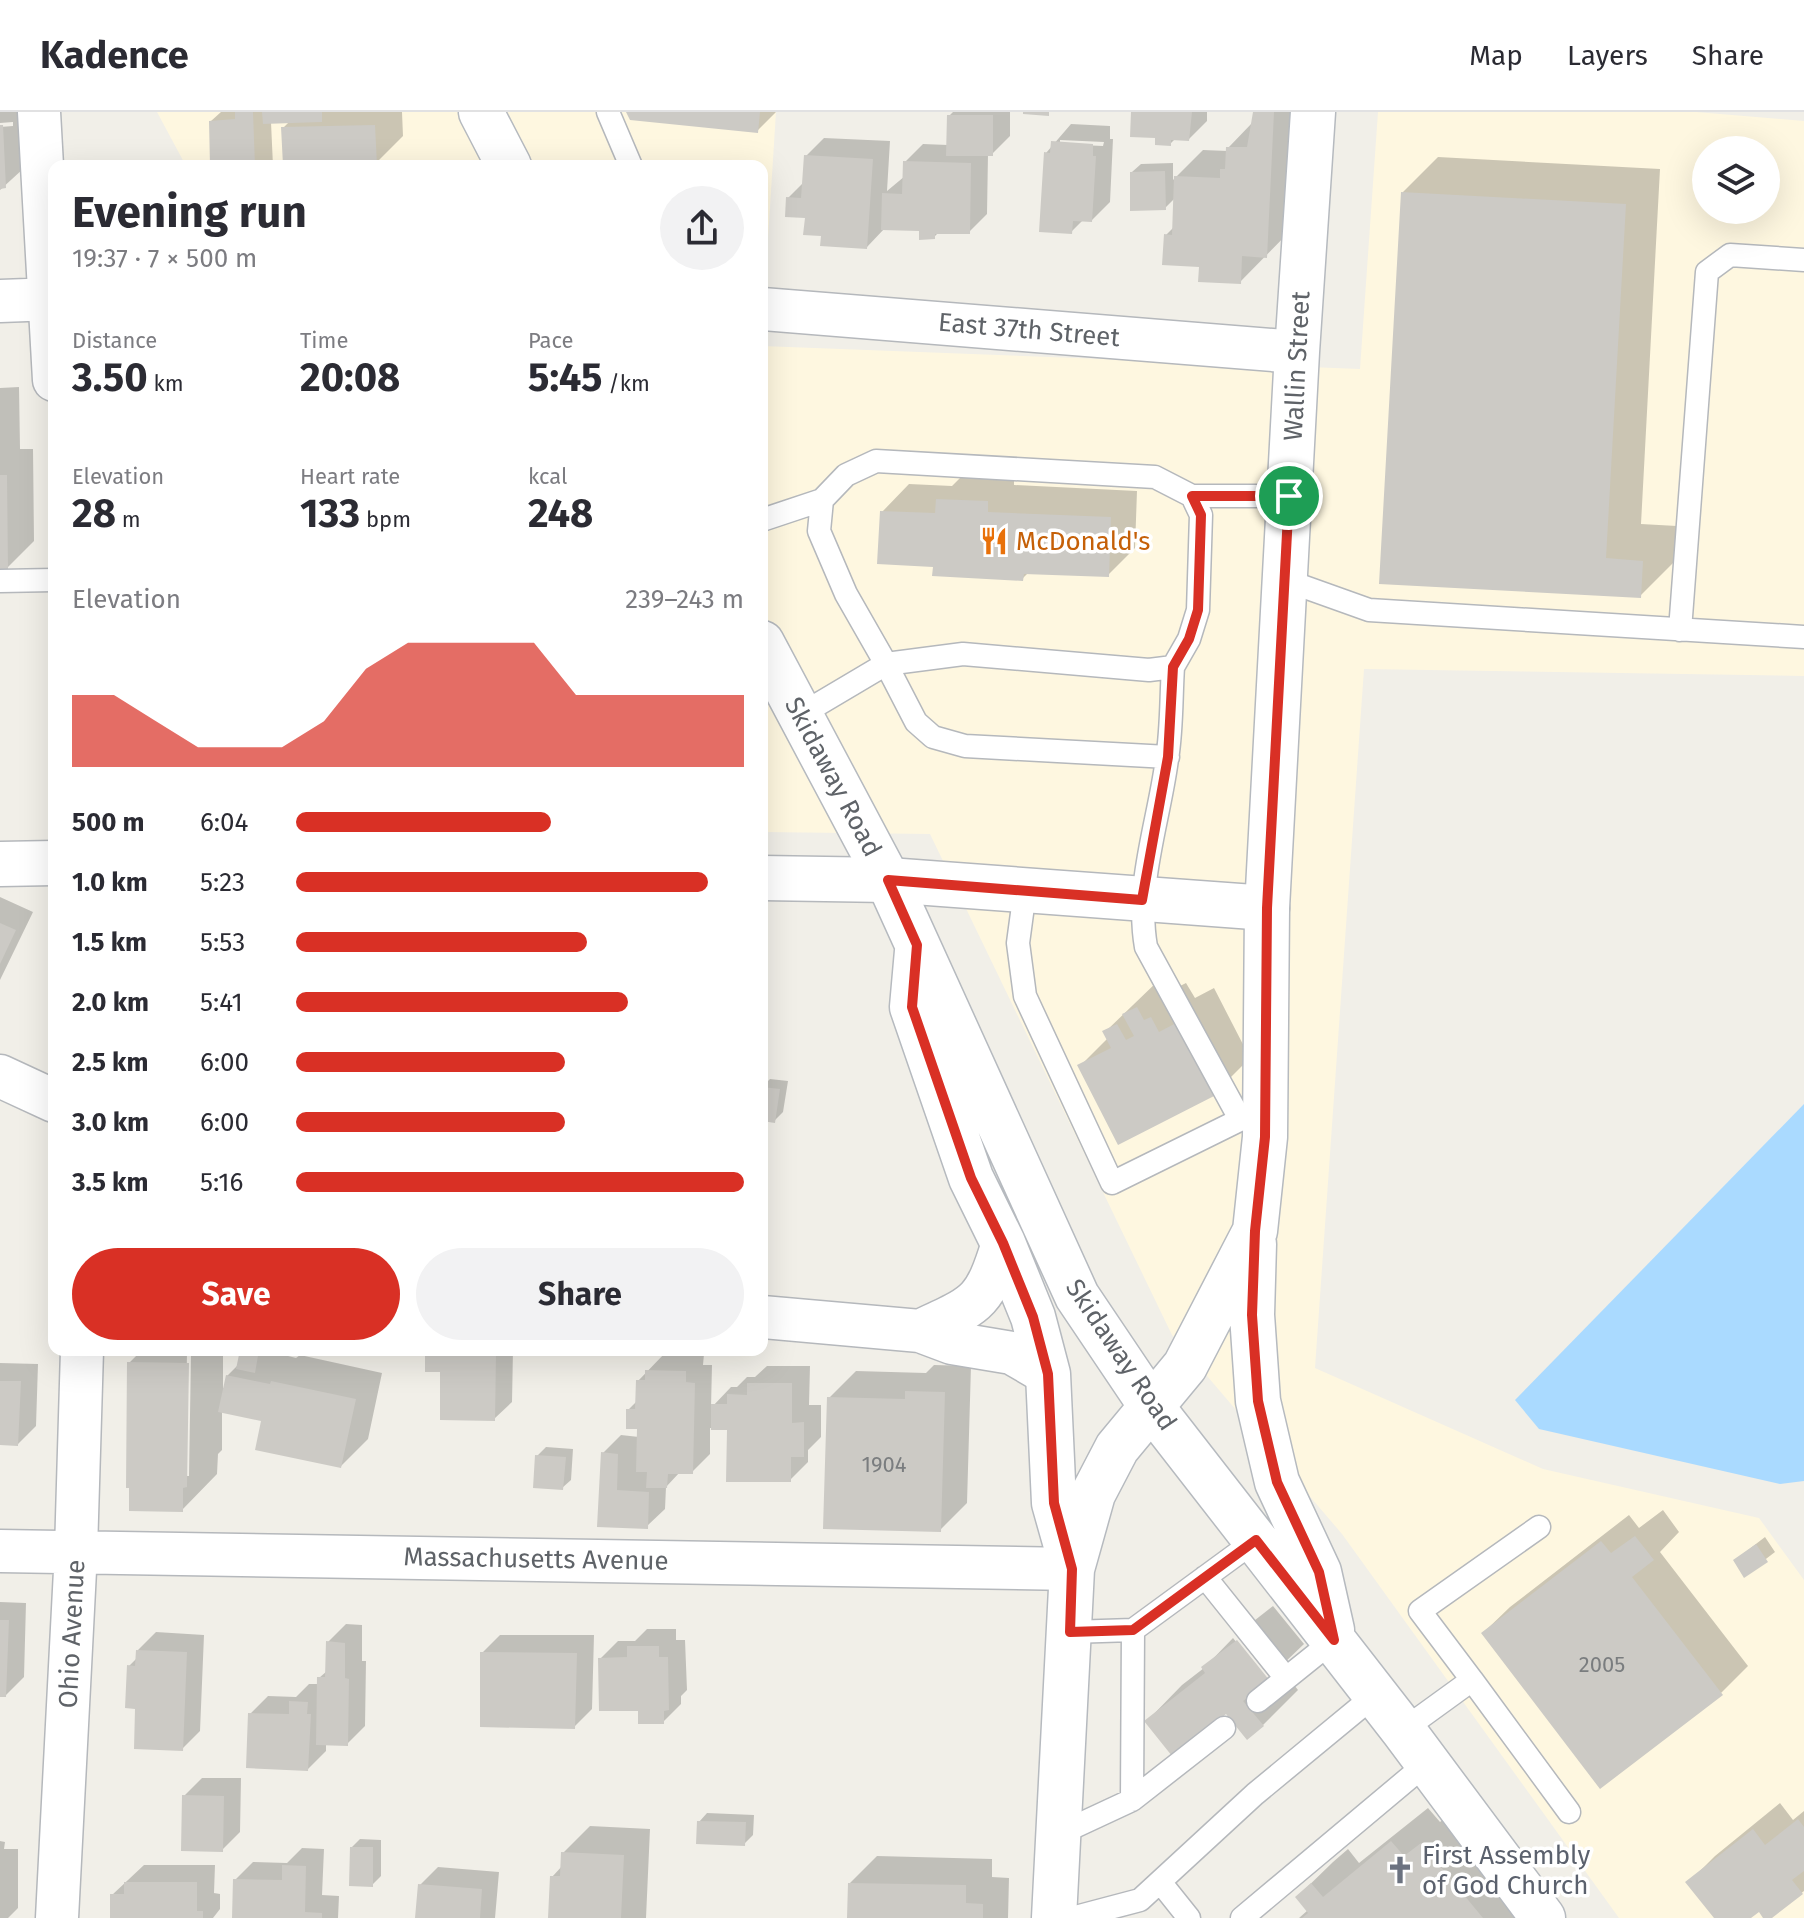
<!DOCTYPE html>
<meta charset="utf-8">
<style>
:root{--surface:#fff;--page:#f2f2f3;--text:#2b2b33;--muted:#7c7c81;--line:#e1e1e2;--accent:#d93025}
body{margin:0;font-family:"Fira Sans",sans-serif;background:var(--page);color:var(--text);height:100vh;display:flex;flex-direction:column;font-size:30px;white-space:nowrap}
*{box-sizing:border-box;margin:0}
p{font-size:26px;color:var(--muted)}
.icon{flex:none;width:44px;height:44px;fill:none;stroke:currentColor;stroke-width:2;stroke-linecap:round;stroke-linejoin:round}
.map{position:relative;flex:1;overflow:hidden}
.sheet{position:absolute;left:48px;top:48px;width:720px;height:1196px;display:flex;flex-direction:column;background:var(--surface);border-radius:16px;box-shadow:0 8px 32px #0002}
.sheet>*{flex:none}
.buttons{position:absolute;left:1692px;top:24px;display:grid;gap:16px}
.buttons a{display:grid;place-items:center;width:88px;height:88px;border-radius:50%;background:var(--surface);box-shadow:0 8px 32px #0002;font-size:40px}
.pin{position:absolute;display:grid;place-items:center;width:68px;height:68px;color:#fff;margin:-34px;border:4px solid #fff;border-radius:50%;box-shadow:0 2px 8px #0007}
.round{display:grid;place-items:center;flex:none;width:84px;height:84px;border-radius:42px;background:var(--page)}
.head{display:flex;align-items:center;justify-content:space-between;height:136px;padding:0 24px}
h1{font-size:44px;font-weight:700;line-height:60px}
.figures{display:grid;grid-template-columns:repeat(3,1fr);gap:12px;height:136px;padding:8px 24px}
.figures div{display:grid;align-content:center}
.figures b{font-size:40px;font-weight:700}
.figures small{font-size:22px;font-weight:400}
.figures p{font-size:22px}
.chart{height:224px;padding:16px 24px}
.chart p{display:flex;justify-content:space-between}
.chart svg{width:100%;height:144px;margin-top:8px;fill:var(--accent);opacity:.7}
.button{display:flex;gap:16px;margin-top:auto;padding:16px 24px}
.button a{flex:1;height:92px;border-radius:48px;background:var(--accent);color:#fff;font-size:32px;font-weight:700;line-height:92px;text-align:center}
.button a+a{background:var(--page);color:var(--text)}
ul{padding:0 24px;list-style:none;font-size:26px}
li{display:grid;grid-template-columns:128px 96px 1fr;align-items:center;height:60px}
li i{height:20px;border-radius:10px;background:var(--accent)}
header{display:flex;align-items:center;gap:48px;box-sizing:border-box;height:112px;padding:0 40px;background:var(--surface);border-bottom:2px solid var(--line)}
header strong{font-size:38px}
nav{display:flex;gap:44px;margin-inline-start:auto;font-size:28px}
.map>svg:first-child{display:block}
.commercial{fill:#fef7e0;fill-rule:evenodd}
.water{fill:#aadaff}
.shadow{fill:#0003;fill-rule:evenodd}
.building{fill:#cccac5}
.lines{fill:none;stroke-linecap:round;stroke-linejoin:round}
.service-casing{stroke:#b5b8bc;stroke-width:25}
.minor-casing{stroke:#b5b8bc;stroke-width:45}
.tertiary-casing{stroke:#b5b8bc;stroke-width:47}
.secondary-casing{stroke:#b6babf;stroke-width:47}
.service{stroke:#fff;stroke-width:22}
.minor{stroke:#fff;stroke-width:42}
.tertiary{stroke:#fff;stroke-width:44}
.secondary{stroke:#fff;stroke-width:44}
.route-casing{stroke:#fff;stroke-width:16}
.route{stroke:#d93025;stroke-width:10}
.labels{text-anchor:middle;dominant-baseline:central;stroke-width:7;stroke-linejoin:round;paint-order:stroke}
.number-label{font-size:22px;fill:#7a7d7f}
.street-label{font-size:26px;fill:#5f6368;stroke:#fff}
.food-label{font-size:26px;fill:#c56008;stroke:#fff;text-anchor:start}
.worship-label{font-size:26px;fill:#5b616d;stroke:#fff;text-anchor:start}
</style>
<header>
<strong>Kadence</strong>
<nav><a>Map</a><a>Layers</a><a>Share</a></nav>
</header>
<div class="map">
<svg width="1804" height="1806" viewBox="0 0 1804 1806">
<rect width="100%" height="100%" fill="#f1efe8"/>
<path class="commercial" d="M157 0H776L765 174 762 179V54H186Z
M1378 0H1696L1804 9V564L1364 557 1315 1256 1543 1357 1759 1406 1804 1468V1806H1619L1342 1422 1172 1223 930 722 762 720V234L1360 257ZM1706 38H1766V98H1706Z"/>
<path class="water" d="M1804 992V1369L1780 1372 1539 1317 1515 1288Z"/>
<path class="shadow" d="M0 0H21L23 57 0 78V15L13 14V10L0 11Z
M221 0H402L403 24 376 51 283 16 290 9 271 10 273 54H212L211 9Z
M628 0H776L757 19Z
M953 0H1010V24L992 42H988L987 102 969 120H939L934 125 921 117 885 116 867 135 807 104 788 86 804 70 806 44 824 26 890 29 887 79 905 64V50L923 32 948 33 949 4Z
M1133 0H1207V9L1189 27 1176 26 1170 32 1157 24Z
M1255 0H1299L1293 116 1240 170 1201 153 1166 123 1174 115 1175 86 1165 96 1132 60 1141 52 1173 51V68L1203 38 1228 39V36L1253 10Z
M1071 12 1110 14V27H1113L1110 90 1092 108H1083L1071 120 1046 41ZM1060 28 1104 30 1103 34 1060 32Z
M1438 45 1660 57 1641 412 1677 414 1675 449 1640 484 1381 470 1403 80Z
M19 275 20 337H33L34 429 7 456H0V276Z
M965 361 1014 363V373L1137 379 1135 436 1108 463 1029 460 1022 467 882 400 909 372 952 374Z
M0 785 33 800 0 868Z
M1160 867 1180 874 1186 871 1195 886 1214 876 1250 946 1215 981 1080 954 1108 926 1105 920Z
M770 967 788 969 783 1000 774 1009 762 1007V975Z
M142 1238H223V1276H225L227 1264 239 1252 242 1238H265L296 1246 300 1243 382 1261 368 1327 341 1354 263 1307 222 1299V1338L218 1342 217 1362 182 1398 129 1251ZM187 1241H191L189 1364H185Z
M427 1238H513L512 1290 494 1307 442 1258Z
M665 1241 704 1242 703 1253H712L711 1296 731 1275H737L747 1265H755L767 1254H810L809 1293H821V1325L808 1338V1350L790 1368 729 1316H710V1342L692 1360H680L666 1375 665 1397 647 1414 600 1413 603 1341 621 1323 639 1325V1315L628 1298 637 1289 638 1269Z
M0 1251 38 1252 36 1314 18 1332 0 1331Z
M934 1253 971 1254 967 1391 940 1418 829 1286 856 1259 926 1261Z
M546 1335 573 1337 571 1368 562 1376 537 1344Z
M1663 1398 1679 1420 1660 1440 1748 1554 1721 1581 1483 1521 1510 1495 1629 1403 1639 1416Z
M1765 1425 1775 1440 1745 1463 1735 1448Z
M0 1490 26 1491 24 1565 6 1583H0Z
M1273 1494 1304 1532 1280 1555 1298 1578 1263 1613 1226 1599 1147 1609 1182 1573 1204 1556 1233 1526 1267 1568 1270 1566 1236 1523Z
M346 1512 362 1513V1549H366L365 1614 347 1632 326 1631V1639L308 1657 250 1602 268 1584 296 1585 309 1572H319V1566L327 1559 328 1530Z
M647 1517H676V1528H685L687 1578 681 1584V1592L663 1610 640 1596 600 1547 618 1529H635Z
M156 1520 204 1523 200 1619 182 1637 137 1595 129 1554 138 1545V1538Z
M500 1523H594L592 1597 574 1615 482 1541Z
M202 1666H241L240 1720 222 1738 184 1684Z
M1780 1691 1793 1708 1804 1699V1779L1769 1806H1766L1759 1797 1750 1806H1716L1688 1771 1715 1744Z
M1428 1696 1440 1710 1457 1697 1547 1806H1299L1308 1798 1297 1785 1333 1750 1348 1737 1359 1751Z
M707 1701 754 1703 753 1723 744 1732 699 1710Z
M590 1714 650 1717 646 1806H550L552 1765 563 1753V1741Z
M360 1727 381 1728V1764L372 1773 352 1735Z
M0 1729 5 1730 4 1737H18V1796L8 1806H0Z
M302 1736 324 1737 322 1783 339 1784 338 1806H234L235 1768 253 1750 287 1751Z
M877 1744 992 1747V1765L1009 1766 1008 1806H849L850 1771Z
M144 1753H215L214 1781 220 1782V1797L213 1806H112V1783Z
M438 1755 499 1760 495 1806H417L420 1773Z"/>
<path class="building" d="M235 0H253L255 54H210L209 9 235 7Z
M262 0H322V10L263 12Z
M626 0H760L758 21 630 8Z
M1023 0H1049V4L1023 2Z
M1131 0H1192L1189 29 1171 28V34L1155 33V26L1130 25Z
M1253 0H1274L1267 146 1242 144 1241 172 1198 170 1199 155 1162 153 1164 122 1172 123 1174 64 1220 66V57H1225L1226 35H1247Z
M947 3H993V44H946Z
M0 13H3L6 76 0 77Z
M375 13 377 53H283L281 15Z
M1051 29 1093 32V44H1096L1092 110 1073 109 1072 122 1039 120 1044 40 1050 41Z
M804 43 873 47 867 137 820 134 821 124 803 123 805 106 785 105 786 85 801 86Z
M903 49 971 51 970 122H935V127L919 128V119L881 118 882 81 902 82Z
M1165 59 1166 98 1130 99V60Z
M1401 80 1626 92 1606 446 1643 449 1641 486 1379 472Z
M0 363H7L8 458H0Z
M936 387 988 389V400L1111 405 1109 465 1024 462 1023 469 932 464 933 455 877 452 880 399 935 401Z
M0 811 16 818 0 852Z
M1137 895 1144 908 1151 905 1159 920 1178 910 1216 983 1118 1033 1077 953 1111 936 1102 919 1117 912 1126 928 1134 924 1122 902Z
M762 975 780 977 775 1011 762 1009Z
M240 1238H259L255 1261 236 1257Z
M425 1238H508V1242H496L495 1309 440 1308V1260H425Z
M127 1250 189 1251 187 1375 183 1376V1400L129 1399V1376H126Z
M645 1258 686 1259V1270L695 1271 693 1362H668L667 1376H646L647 1360H636L637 1317H626V1297H635L636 1268H645Z
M226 1263 270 1272 271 1269 356 1287 341 1356 255 1338 261 1309 218 1300Z
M0 1269H21L18 1334 0 1333Z
M747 1271H792V1311L804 1310V1345H791V1370H726L727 1318H711V1292H727V1282L747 1283Z
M905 1279 945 1280 941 1420 823 1417 827 1285 905 1287Z
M601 1340 618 1342 617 1378 649 1380 648 1417 597 1415Z
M535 1343 566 1345 563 1378 533 1376Z
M1635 1424 1654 1448 1632 1465 1723 1583 1600 1677 1481 1521 1601 1429 1611 1441Z
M1756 1432 1768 1450 1744 1466 1733 1448Z
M0 1508H9L6 1585H0Z
M1237 1528 1270 1569 1243 1589 1264 1614 1247 1628 1226 1602 1172 1644 1144 1609 1205 1561 1201 1555Z
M326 1529 345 1531V1566L349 1567 348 1634 316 1633 317 1565H325Z
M627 1534H659V1545H668L669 1598 664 1599V1612H638V1599H599L598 1546 627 1545Z
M136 1538 187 1540 183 1639 134 1637 135 1597 125 1596 127 1553 135 1554Z
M480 1540 577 1541 575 1617 480 1615Z
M289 1589 308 1590 307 1602H311L308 1659 246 1656 248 1601 289 1602Z
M182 1683 224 1684 223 1740 181 1739Z
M1798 1707 1804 1715V1759L1792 1768 1803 1782 1772 1806H1763L1759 1800 1751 1806H1714L1685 1770 1753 1717 1765 1733Z
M697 1709 746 1710 745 1734 696 1732Z
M1391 1729 1404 1744 1421 1731 1483 1806H1302L1308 1801 1295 1785 1311 1771 1323 1785Z
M350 1735H373V1775L349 1774Z
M561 1740 624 1743 621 1806H548L550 1764H560Z
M282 1753 306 1754 305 1800 322 1801V1806H232L233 1767 282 1768Z
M124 1770H197V1799H203V1806H110V1782H124Z
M848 1771 966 1773V1791L983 1792V1806H847Z
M418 1772 482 1777 480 1806H415Z"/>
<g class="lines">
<defs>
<path id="service" d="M608 0 631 54
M822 388 819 419 846 482 886 552 963 542 1149 558 1173 555 1189 527 1198 498 1201 403 1192 384
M762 408 822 388 846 363 876 349 1155 365 1192 384H1289
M1285 468 1369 498 1804 525
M0 469 54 468
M1680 518 1707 160 1730 143 1804 148
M1173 555C1171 585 1172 617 1167 647 1159 709 1135 773 1146 835L1240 1007
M800 603 886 552 916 610 933 625 965 634 1168 645
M1025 779 1018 831 1025 884 1112 1071 1266 995
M1205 1465 1286 1566
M1070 1520 1133 1518 1256 1428
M1472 1568 1569 1700
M1258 1589 1334 1528
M1403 1618 1472 1568 1420 1499 1539 1415
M1132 1688 1224 1616
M1059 1722 1132 1688 1133 1518
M1161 1771 1189 1806
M1072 1806 1140 1788 1255 1682 1375 1583
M1242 1806 1427 1651"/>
<path id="minor" d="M39 0 54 268
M0 189 54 187
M762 197 1297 240
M0 964 54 989
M762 1205 920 1219 952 1231 1012 1241 1048 1262
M920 1219C977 1192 984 1193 1003 1131
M0 1439 1072 1457
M57 1806 76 1439 82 1238"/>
<path id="tertiary" d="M0 752 54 751
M762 766 888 768 1267 796"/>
<path id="secondary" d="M481 0 509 54
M762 531 888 768 1077 1184 1151 1294 1403 1618 1543 1806
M917 839 912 895 971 1066 1003 1131 1033 1205 1048 1262 1054 1391 1072 1455
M1254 1132 1252 1203 1258 1289 1277 1370 1319 1460 1332 1518
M1054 1806 1072 1457 1093 1382 1117 1336 1185 1254 1255 1119 1265 1025 1267 796 1297 240 1313 0"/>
</defs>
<use href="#service" class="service-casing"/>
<use href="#minor" class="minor-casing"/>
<use href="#tertiary" class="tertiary-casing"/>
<use href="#secondary" class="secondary-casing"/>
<use href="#service" class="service"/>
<use href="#minor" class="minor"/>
<use href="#tertiary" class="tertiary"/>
<use href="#secondary" class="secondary"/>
</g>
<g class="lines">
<defs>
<path id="route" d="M1192 384H1289L1267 796 1265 1025 1255 1119 1252 1203 1258 1289 1277 1370 1319 1460 1334 1528 1256 1428 1133 1518 1070 1520 1072 1457 1054 1391 1048 1262 1033 1205 1003 1131 971 1066 912 895 917 833 888 768 1142 788 1168 645 1173 555 1189 527 1198 498 1201 403Z"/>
</defs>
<use href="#route" class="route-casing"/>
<use href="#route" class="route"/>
</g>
<defs>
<symbol id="restaurant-bare" viewBox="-9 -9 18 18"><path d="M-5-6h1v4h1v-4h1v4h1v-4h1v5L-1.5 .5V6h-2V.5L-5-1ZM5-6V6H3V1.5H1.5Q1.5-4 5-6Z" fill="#e8710a" stroke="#fff" stroke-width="2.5" paint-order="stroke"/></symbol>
<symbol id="church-bare" viewBox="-9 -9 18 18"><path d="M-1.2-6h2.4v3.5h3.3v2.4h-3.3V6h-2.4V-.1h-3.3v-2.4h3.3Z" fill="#6b7280" stroke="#fff" stroke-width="2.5" paint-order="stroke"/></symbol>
</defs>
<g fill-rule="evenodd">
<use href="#restaurant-bare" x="974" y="409" width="40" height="40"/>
<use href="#church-bare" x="1380" y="1738" width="40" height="40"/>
</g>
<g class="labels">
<g class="number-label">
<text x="884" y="1352">1904</text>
<text x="1602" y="1552">2005</text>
</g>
<g class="street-label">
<text transform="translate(1029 218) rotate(5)">East 37th Street</text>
<text transform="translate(1297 254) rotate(-87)">Wallin Street</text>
<text transform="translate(833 665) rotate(62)">Skidaway Road</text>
<text transform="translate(1121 1243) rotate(56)">Skidaway Road</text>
<text transform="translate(536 1447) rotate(1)">Massachusetts Avenue</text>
<text transform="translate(72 1522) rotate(-87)">Ohio Avenue</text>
</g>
<g class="food-label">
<text x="1016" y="429">McDonald's</text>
</g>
<g class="worship-label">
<text x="1422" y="1743">First Assembly<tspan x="1422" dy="30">of God Church</tspan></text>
</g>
</g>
</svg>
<div class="buttons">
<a><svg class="icon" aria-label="layers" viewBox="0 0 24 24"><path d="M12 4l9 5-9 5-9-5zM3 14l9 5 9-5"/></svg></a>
</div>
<div class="pin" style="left:1289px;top:384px;background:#1e9e55"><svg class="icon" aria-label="arrive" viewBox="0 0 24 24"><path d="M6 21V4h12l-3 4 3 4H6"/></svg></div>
<section class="sheet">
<div class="head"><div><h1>Evening run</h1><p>19:37 · 7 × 500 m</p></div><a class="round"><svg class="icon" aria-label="share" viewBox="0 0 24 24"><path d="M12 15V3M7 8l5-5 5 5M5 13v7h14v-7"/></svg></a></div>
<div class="figures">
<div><p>Distance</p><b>3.50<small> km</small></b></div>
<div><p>Time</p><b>20:08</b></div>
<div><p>Pace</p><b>5:45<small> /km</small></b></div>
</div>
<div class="figures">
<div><p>Elevation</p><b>28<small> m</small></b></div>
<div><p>Heart rate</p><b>133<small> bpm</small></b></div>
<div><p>kcal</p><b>248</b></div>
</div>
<div class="chart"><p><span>Elevation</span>239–243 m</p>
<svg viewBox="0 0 160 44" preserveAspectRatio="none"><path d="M0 44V22L10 22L20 30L30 38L40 38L50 38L60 30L70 14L80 6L90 6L100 6L110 6L120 22L130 22L140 22L150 22L160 22V44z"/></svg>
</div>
<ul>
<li><b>500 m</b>6:04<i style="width:57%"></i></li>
<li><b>1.0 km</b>5:23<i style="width:92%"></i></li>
<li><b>1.5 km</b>5:53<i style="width:65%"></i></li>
<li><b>2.0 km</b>5:41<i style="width:74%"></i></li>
<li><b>2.5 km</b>6:00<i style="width:60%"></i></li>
<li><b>3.0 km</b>6:00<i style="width:60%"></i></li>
<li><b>3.5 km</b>5:16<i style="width:100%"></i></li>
</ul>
<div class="button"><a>Save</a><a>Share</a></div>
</section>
</div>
